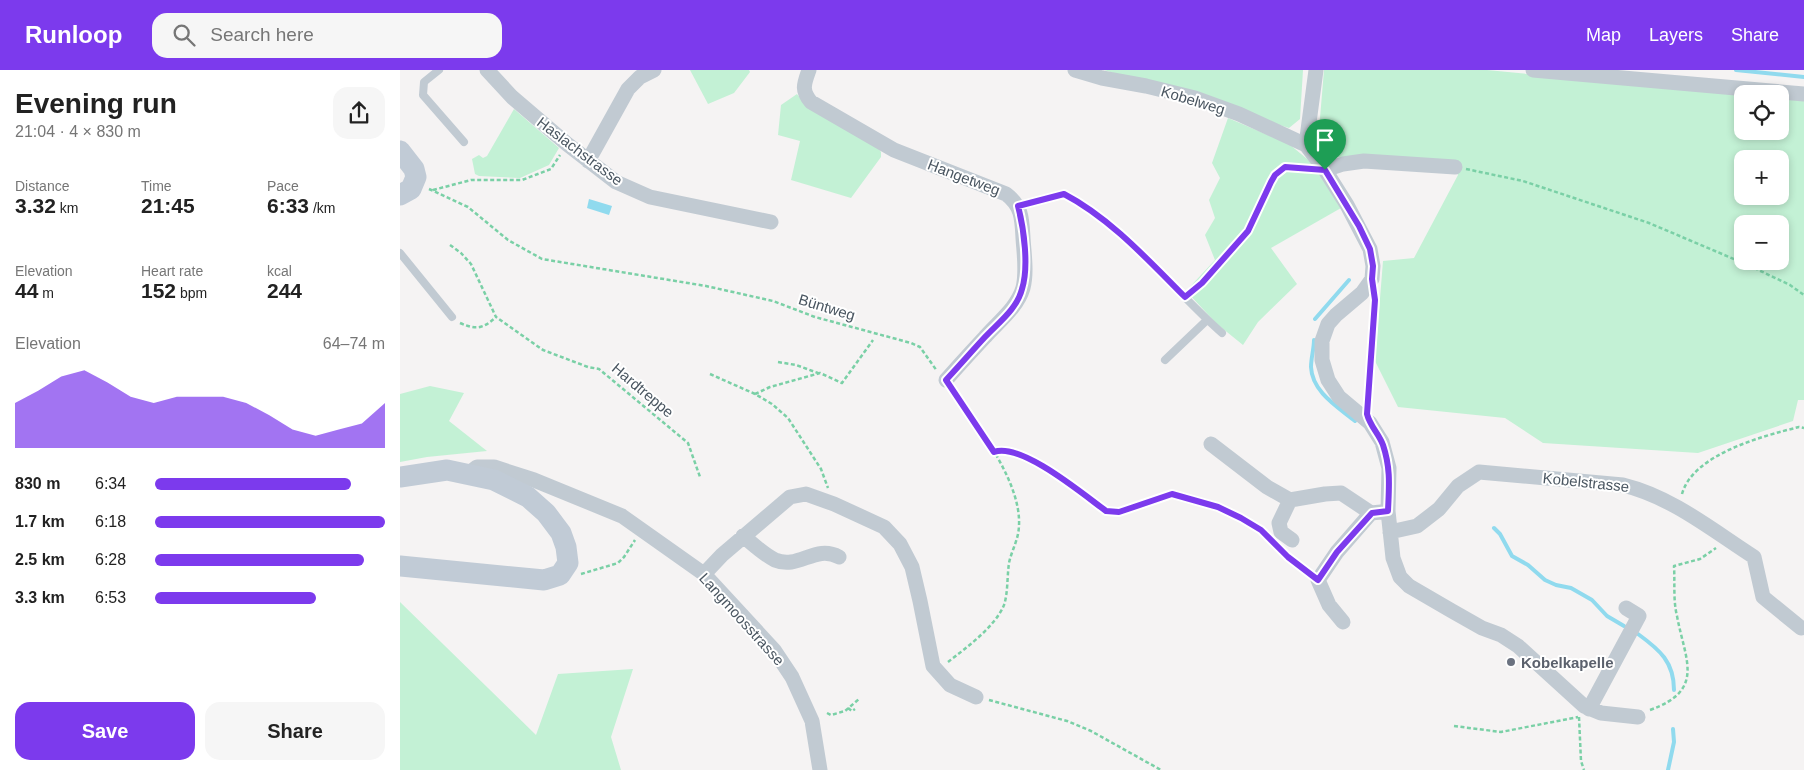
<!DOCTYPE html>
<meta charset="utf-8">
<style>
:root{--surface:#fff;--page:#f6f6f6;--text:#222;--muted:#767676;--accent:#7c3aed}
body{margin:0;font-family:Arial,sans-serif;background:var(--page);color:var(--text);height:100vh;display:flex;flex-direction:column;font-size:19px;white-space:nowrap}
*{box-sizing:border-box;margin:0}
p{font-size:16px;color:var(--muted)}
.icon{flex:none;width:28px;height:28px;fill:none;stroke:currentColor;stroke-width:2;stroke-linecap:round;stroke-linejoin:round}
.map{position:relative;flex:1;overflow:hidden}
.panel{display:flex;flex-direction:column;background:var(--surface);width:400px}
.panel>*{flex:none}
.controls{position:absolute;left:1334px;top:15px;display:grid;gap:10px}
.controls a{display:grid;place-items:center;width:55px;height:55px;border-radius:10px;background:var(--surface);box-shadow:0 2px 8px #0003;font-size:25px}
.pin{position:absolute;display:grid;place-items:center;width:42px;height:42px;color:#fff;margin:-51px -21px;border-radius:50% 50% 50% 0;rotate:-45deg;box-shadow:0 0 5px #0007}
.pin .icon{rotate:45deg}
.round{display:grid;place-items:center;flex:none;width:52px;height:52px;border-radius:15px;background:var(--page)}
.summary{display:flex;align-items:center;justify-content:space-between;height:85px;padding:0 15px}
h1{font-size:28px;font-weight:700;line-height:38px}
.stats{display:grid;grid-template-columns:repeat(3,1fr);gap:8px;height:85px;padding:5px 15px}
.stats div{display:grid;align-content:center}
.stats b{font-size:21px;font-weight:700}
.stats small{font-size:14px;font-weight:400}
.stats p{font-size:14px}
.chart{height:140px;padding:10px 15px}
.chart p{display:flex;justify-content:space-between}
.chart svg{width:100%;height:90px;margin-top:5px;fill:var(--accent);opacity:.7}
.button{display:flex;gap:10px;margin-top:auto;padding:10px 15px}
.button a{flex:1;height:58px;border-radius:15px;background:var(--accent);color:#fff;font-size:20px;font-weight:700;line-height:58px;text-align:center}
.button a+a{background:var(--page);color:var(--text)}
ul{padding:0 15px;list-style:none;font-size:16px}
li{display:grid;grid-template-columns:80px 60px 1fr;align-items:center;height:38px}
li i{height:12px;border-radius:6px;background:var(--accent)}
header{display:flex;align-items:center;gap:30px;box-sizing:border-box;height:70px;padding:0 25px;background:var(--accent);color:#fff}
header strong{font-size:24px}
nav{display:flex;gap:28px;margin-inline-start:auto;font-size:18px}
.search{width:350px;height:45px;background:var(--page);display:flex;align-items:center;gap:12px;box-sizing:border-box;padding:0 18px;border-radius:15px;color:var(--muted);font-size:19px}
main{display:flex;flex:1;min-height:0}
.map>svg:first-child{display:block}
.green{fill:#c3f1d5;fill-rule:evenodd}
.water{fill:#90daee}
.lines{fill:none;stroke-linecap:round;stroke-linejoin:round}
.stream{stroke:#90daee;stroke-width:4}
.path{stroke:#7ad0a6;stroke-width:2.5;stroke-dasharray:4 2.5;stroke-linecap:butt}
.lane{stroke:#c1cad2;stroke-width:8}
.street{stroke:#c1cad2;stroke-width:15}
.secondary{stroke:#c1cbd6;stroke-width:21}
.route-casing{stroke:#fff;stroke-width:10}
.route{stroke:#7c3aed;stroke-width:6}
.worship-dot{fill:#6b7280;stroke:#fff;stroke-width:2}
.labels{text-anchor:middle;dominant-baseline:central;stroke-width:4;stroke-linejoin:round;paint-order:stroke}
.street-label{font-size:15px;fill:#4a5661;stroke:#fff}
.worship-label{font-size:15px;font-weight:bold;fill:#5b616d;stroke:#fff;text-anchor:start}
</style>
<header>
<strong>Runloop</strong>
<div class="search"><svg class="icon" aria-label="search" viewBox="0 0 24 24"><circle cx="10" cy="10" r="6"/><path d="M15 15l6 6"/></svg>Search here</div>
<nav><a>Map</a><a>Layers</a><a>Share</a></nav>
</header>
<main>
<section class="panel">
<div class="summary"><div><h1>Evening run</h1><p>21:04 · 4 × 830 m</p></div><a class="round"><svg class="icon" aria-label="share" viewBox="0 0 24 24"><path d="M12 15V3M7 8l5-5 5 5M5 13v7h14v-7"/></svg></a></div>
<div class="stats">
<div><p>Distance</p><b>3.32<small> km</small></b></div>
<div><p>Time</p><b>21:45</b></div>
<div><p>Pace</p><b>6:33<small> /km</small></b></div>
</div>
<div class="stats">
<div><p>Elevation</p><b>44<small> m</small></b></div>
<div><p>Heart rate</p><b>152<small> bpm</small></b></div>
<div><p>kcal</p><b>244</b></div>
</div>
<div class="chart"><p><span>Elevation</span>64–74 m</p>
<svg viewBox="0 0 160 44" preserveAspectRatio="none"><path d="M0 44V22L10 16L20 9L30 6L40 12L50 19L60 22L70 19L80 19L90 19L100 22L110 28L120 35L130 38L140 35L150 32L160 22V44z"/></svg>
</div>
<ul>
<li><b>830 m</b>6:34<i style="width:85%"></i></li>
<li><b>1.7 km</b>6:18<i style="width:100%"></i></li>
<li><b>2.5 km</b>6:28<i style="width:91%"></i></li>
<li><b>3.3 km</b>6:53<i style="width:70%"></i></li>
</ul>
<div class="button"><a>Save</a><a>Share</a></div>
</section>
<div class="map">
<svg width="1404" height="700" viewBox="0 0 1404 700">
<rect width="100%" height="100%" fill="#f5f3f3"/>
<path class="green" d="M290 0H349L350 2 334 23 308 34Z
M704 0H903L900 49 889 58Z
M924 0H1087L1342 25V61H1380V28L1404 31V330H1398L1393 351 1298 383 1143 373 1105 348 998 337 975 291 983 191 1014 188 1058 105 1057 93 941 88 924 83 918 72ZM1342 89H1380V126H1342ZM1342 154H1380V191H1342Z
M397 24 404 33 476 75 481 82V87L451 128 391 110 400 71 378 65 381 35Z
M114 39 159 78 149 95 120 108 79 106 75 104 72 89 79 85 83 88 87 86Z
M828 48 889 74 912 93 941 138 871 178 897 214 858 252 843 275 817 254 786 221 815 190 805 165 815 148 809 130 820 108 812 93Z
M30 316 64 323 49 351 87 381 27 387 0 392V324Z
M0 532 136 665 158 604 233 599 211 667 221 700H0Z"/>
<path class="water" d="M189 129 212 136 209 145 187 138Z"/>
<g class="lines">
<path class="stream" d="M1336 0 1404 7
M915 249 949 210
M914 270C914 279 911 288 911 297 912 322 938 337 955 351
M1094 458 1100 464 1112 486 1128 495 1145 510 1156 515 1171 518 1192 530 1207 546 1224 556
M1238 564C1260 580 1274 592 1274 620
M1268 700 1274 672 1273 659"/>
<path class="path" d="M1066 99 1123 111 1249 153 1348 195 1390 215 1404 225
M29 119 68 137 108 170 142 189 306 216 373 231 415 247 511 273 520 277 537 301
M33 120 71 110H122L151 99 160 85
M50 175 61 183 71 194 96 247 143 280 188 297 199 299 288 373 300 407
M791 221 802 213 848 161 871 113 875 105 885 97 906 98
M60 253C76 260 83 259 96 247
M378 292 396 295 418 303
M310 304 355 324 372 334 388 348 421 399 428 418
M355 324 370 317 420 303 442 313 473 270
M968 335 975 228
M594 382C621 372 684 425 706 441 730 443 747 430 769 425 775 424 782 427 788 429 817 437 846 445 868 467
M1282 424C1293 384 1363 366 1399 357L1404 358
M879 478 888 487 907 502
M181 504 218 493 224 487 235 470
M548 592C566 578 595 557 604 535 608 523 607 507 609 493 611 483 616 474 618 464 627 418 578 357 553 321
M589 630 667 651 691 661 761 700
M448 638 452 641 455 639
M1250 640C1306 620 1285 590 1277 546 1273 530 1275 513 1274 496L1300 489 1316 478
M427 643 431 645 445 641 459 629
M1179 647 1181 691 1184 700
M1054 656 1101 662 1178 647"/>
<path class="lane" d="M39 0 24 12 23 25 64 72
M618 136 664 124C725 156 771 218 822 263
M0 183 52 247
M765 290 807 250"/>
<path class="street" d="M87 0 112 27 167 74 216 112 250 127 371 152
M409 0C404 14 401 20 411 32L494 80 606 124C622 136 622 149 623 168 624 184 627 202 623 218 617 238 598 252 585 267 572 281 559 295 546 310
M675 0 702 8 746 16 795 28 839 44 906 75 925 100 947 135 970 179 973 196 972 209 962 223 936 245 928 254 922 271V290L928 310 939 327 970 353 982 372 989 398 988 441 993 488 1000 507 1009 516 1052 541 1082 558 1101 565 1118 576 1184 636 1201 643 1238 647
M1133 0 1404 24
M906 75 916 0
M188 91 228 19 240 7 254 0
M925 100 943 94 964 91 1055 97
M811 374 867 417 890 430 925 424 941 423 971 443
M68 404 77 397H94L134 410 222 446 304 504 374 580 392 607 412 651 420 700
M890 430 879 453 881 462 892 470
M990 462 1017 456 1039 439 1058 416 1079 402 1223 415C1272 427 1312 460 1354 487L1363 527 1401 558
M343 466C353 474 363 484 375 490 399 500 415 474 439 487
M304 504 322 485 390 427 406 424 434 434 484 457 500 474 512 497 520 531 533 596 550 615 576 627
M943 552 929 535 918 510 937 482 971 443 981 442
M1189 639 1239 546 1226 538"/>
<path class="secondary" d="M0 81 14 99 16 107 11 119 0 125
M0 407 47 400 94 410 128 427 146 443 161 463 166 477 168 493 160 505 144 510 0 496"/>
</g>
<g class="lines">
<defs>
<path id="route" d="M885 97 925 100 959 156 970 179 973 196 972 209 975 230 967 344C970 356 979 364 983 375 991 399 989 417 988 441L972 443 937 482 918 510 888 487 861 460 841 448 818 437 772 424 719 442 706 441C684 425 621 372 594 382L546 310C559 296 572 281 585 267 598 253 617 239 622 219 629 197 624 159 618 136L664 124C710 148 748 190 785 227L802 213 848 161 871 112 875 105Z"/>
</defs>
<use href="#route" class="route-casing"/>
<use href="#route" class="route"/>
</g>
<circle class="worship-dot" cx="1111" cy="592" r="5"/>
<g class="labels">
<g class="street-label">
<text transform="translate(793 30) rotate(17)">Kobelweg</text>
<text transform="translate(180 81) rotate(37)">Haslachstrasse</text>
<text transform="translate(564 107) rotate(21)">Hangetweg</text>
<text transform="translate(427 237) rotate(17)">Büntweg</text>
<text transform="translate(243 320) rotate(40)">Hardtreppe</text>
<text transform="translate(1186 412) rotate(6)">Kobelstrasse</text>
<text transform="translate(342 549) rotate(48)">Langmoosstrasse</text>
</g>
<g class="worship-label">
<text x="1121" y="592">Kobelkapelle</text>
</g>
</g>
</svg>
<div class="controls">
<a><svg class="icon" aria-label="locate" viewBox="0 0 24 24"><circle cx="12" cy="12" r="6"/><path d="M12 2v4M12 18v4M2 12h4M18 12h4"/></svg></a>
<a>+</a>
<a>−</a>
</div>
<div class="pin" style="left:925px;top:100px;background:#1e9e55"><svg class="icon" aria-label="arrive" viewBox="0 0 24 24"><path d="M6 21V4h12l-3 4 3 4H6"/></svg></div>
</div>
</main>
